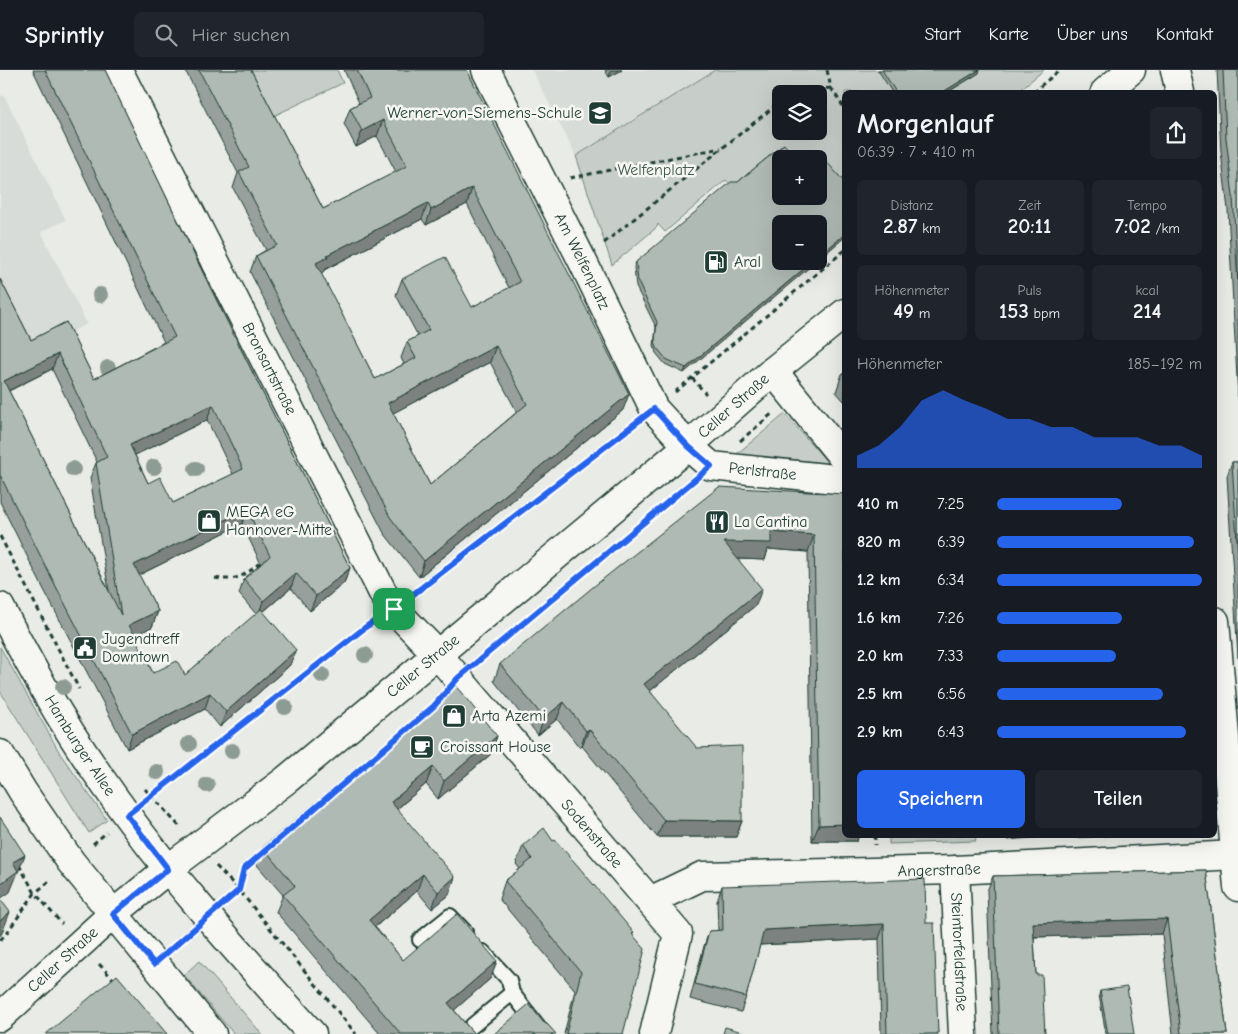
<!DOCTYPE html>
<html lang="de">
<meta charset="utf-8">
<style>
:root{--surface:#171b24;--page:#20242c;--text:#f1f3f6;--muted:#9ea1a6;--line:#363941;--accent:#2563eb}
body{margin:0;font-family:"Comic Neue",sans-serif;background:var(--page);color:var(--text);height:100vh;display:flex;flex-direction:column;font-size:19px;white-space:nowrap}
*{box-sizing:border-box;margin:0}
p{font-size:16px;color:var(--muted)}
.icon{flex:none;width:28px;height:28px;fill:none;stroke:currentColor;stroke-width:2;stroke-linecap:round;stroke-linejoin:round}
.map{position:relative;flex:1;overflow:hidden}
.drawer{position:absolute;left:842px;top:20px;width:375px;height:748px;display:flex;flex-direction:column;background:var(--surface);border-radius:8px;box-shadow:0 5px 20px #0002}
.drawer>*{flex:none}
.buttons{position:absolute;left:772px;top:15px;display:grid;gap:10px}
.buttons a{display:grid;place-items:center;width:55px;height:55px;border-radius:8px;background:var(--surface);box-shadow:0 5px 20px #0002;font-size:25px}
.pin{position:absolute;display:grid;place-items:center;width:42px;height:42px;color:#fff;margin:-21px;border-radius:10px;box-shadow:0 2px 8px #0006}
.round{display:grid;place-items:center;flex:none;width:52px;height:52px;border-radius:8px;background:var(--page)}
.headline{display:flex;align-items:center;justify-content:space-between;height:85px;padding:0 15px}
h1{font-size:28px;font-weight:600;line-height:38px}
.figures{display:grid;grid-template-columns:repeat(3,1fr);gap:8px;height:85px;padding:5px 15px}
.figures div{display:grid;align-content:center;border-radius:8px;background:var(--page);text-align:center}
.figures b{font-size:21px;font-weight:600}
.figures small{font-size:14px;font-weight:400}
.figures p{font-size:14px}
.chart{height:140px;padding:10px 15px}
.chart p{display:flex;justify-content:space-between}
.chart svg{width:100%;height:90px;margin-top:5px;fill:var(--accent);opacity:.7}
.button{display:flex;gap:10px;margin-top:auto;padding:10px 15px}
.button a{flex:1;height:58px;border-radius:8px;background:var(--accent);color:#fff;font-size:20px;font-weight:600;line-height:58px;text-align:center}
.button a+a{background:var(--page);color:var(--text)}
ul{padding:0 15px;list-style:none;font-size:16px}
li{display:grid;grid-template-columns:80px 60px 1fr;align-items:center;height:38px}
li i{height:12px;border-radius:6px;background:var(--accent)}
header{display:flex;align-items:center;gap:30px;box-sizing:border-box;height:70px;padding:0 25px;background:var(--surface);border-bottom:1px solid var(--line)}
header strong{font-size:24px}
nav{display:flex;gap:28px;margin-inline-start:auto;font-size:18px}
.search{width:350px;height:45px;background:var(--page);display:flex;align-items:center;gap:12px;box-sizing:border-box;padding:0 18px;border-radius:8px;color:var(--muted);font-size:19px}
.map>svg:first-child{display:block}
.built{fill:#d8dcd8}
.green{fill:#c7cec9;stroke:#73867e;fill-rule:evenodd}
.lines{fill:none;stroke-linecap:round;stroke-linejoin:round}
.lane-casing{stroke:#1f3d34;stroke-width:18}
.street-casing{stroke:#1f3d34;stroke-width:31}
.secondary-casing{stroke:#1f3d34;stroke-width:31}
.path{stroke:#1f3d34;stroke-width:3;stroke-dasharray:5 4;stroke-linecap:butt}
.lane{stroke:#f6f6f2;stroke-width:14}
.street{stroke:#f6f6f2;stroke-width:28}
.secondary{stroke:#f6f6f2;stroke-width:28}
.tree{fill:#8d9b95}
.wall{fill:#97a09c;stroke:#1f3d34;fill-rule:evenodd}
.shaded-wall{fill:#7b827f;stroke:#1f3d34}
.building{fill:#b0bab5;stroke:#1f3d34;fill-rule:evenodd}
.route-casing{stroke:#fff;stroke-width:10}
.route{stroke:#2563eb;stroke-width:6}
.labels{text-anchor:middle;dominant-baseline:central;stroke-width:5;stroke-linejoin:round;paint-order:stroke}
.poi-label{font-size:16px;fill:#1f3d34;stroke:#f6f6f2;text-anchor:start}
.park-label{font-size:16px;fill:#415a52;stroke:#f6f6f2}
.street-label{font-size:16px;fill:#1f3d34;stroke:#f6f6f2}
</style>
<header>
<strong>Sprintly</strong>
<div class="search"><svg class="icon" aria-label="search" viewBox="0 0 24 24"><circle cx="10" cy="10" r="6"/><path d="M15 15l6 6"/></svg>Hier suchen</div>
<nav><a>Start</a><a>Karte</a><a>Über uns</a><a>Kontakt</a></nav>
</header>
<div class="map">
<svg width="1238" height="964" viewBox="0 0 1238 964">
<rect width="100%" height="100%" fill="#e9ebe7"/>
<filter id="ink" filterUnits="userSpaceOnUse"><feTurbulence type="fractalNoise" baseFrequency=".02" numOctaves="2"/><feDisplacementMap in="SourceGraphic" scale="10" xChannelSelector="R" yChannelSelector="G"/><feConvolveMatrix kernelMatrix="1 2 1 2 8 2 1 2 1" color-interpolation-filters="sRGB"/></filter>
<g filter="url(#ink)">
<path class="built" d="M532 0H715L576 86Z
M4 25 66 150 41 162 87 254 0 298V27Z"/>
<path class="green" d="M243 0H337L343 13 267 49Z
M715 0H1044L1017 22H845V116L819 89H791L782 79 734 119 726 110 665 162 658 154 657 157 612 195 576 86ZM781 24H819V61H781Z
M785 344 829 394 733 387Z
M0 577 61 685 107 750 89 763 0 621Z
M889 765H975L976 771 889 774Z
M199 891 262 964H234L184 905Z"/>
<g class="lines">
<defs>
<path id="lane" d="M420 870 450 846 465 862
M483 882 509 910 512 923 544 964
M472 956 512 923"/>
<g id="street">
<path id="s1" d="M118 0 384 525 394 539 438 585 678 864 654 964"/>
<path id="s2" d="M486 0 582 190 654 339 688 376 711 396 845 410"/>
<path d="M1175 0 1180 22"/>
<path d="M773 301 845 390"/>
<path d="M1215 551 1238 817"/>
<path id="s3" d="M955 800 963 964"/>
<path id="s4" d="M650 831 702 806 955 800 1235 785"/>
</g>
<g id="secondary">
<path d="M1105 22 1131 0"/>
<path id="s5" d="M0 537C28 592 58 646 93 697 157 793 235 879 312 964"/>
<path d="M0 684 23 722 71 792 212 964"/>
<path id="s6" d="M0 947 113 844 168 799 286 710 688 376 773 301 845 243"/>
</g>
</defs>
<use href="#lane" class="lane-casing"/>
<use href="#street" class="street-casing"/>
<use href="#secondary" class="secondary-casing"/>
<path class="path" d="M827 0 831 18 845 39
M1033 22 1060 0
M791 24 795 21 831 18
M570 108 721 78
M604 173 781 31
M692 308 706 324
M675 322 845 180
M740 371 773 343
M0 466 79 619
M215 508C238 512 247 504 263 490
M416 522 633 355
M479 590 689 415
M145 719 180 757
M148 728 372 553
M875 765V775
M93 774 107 762
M19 795 35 823 62 854
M216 796 239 820 356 964
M229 829 239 820 244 799 262 784
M0 870 6 864 35 823 52 809
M174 876 189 864
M99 894 115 911"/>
<use href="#lane" class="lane"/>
<use href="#street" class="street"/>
<use href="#secondary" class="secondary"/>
</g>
<g class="tree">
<circle cx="100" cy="225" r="8"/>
<circle cx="108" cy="298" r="8"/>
<circle cx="154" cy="397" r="8"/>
<circle cx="73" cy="399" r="8"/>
<circle cx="196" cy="399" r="8"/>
<circle cx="365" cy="585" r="8"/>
<circle cx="322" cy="605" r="8"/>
<circle cx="63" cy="617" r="8"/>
<circle cx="285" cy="637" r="8"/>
<circle cx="189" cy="674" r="8"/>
<circle cx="232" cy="681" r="8"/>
<circle cx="157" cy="702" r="8"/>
<circle cx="207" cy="715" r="8"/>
</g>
<path class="wall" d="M33 0H105L209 215 350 498 344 513 310 541 291 518 263 542 290 595 220 657 205 639 127 679 40 512 0 432V209L31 270 66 252 94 309 164 272ZM52 299 97 392 96 393 90 408 109 521 9 321ZM207 350 233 404 173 433 148 413 135 385ZM242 454 261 494 244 509 239 524 256 544 185 605 153 603 134 565 152 557 158 541 139 505Z
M185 0H251L323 139 396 102 377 66 356 77 344 54 350 38 359 33 344 0H467L623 340 419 507 384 463 250 202 256 186 266 180 233 118 238 103ZM467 134 509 218 472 237 402 209 396 225 418 266 407 272 401 288 404 294 375 309 321 204 323 203 324 200 422 149 426 155ZM490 292 517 342 430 415 393 343Z
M605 0H622L609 7Z
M878 0H980L979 3 948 22H892Z
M1217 0H1238V327L1228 140 1221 82Z
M784 74 684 303 665 294 656 283 654 276 656 257 636 217 634 197 636 192 738 112Z
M845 302V332L836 322 842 304Z
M1232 392H1238V588L1227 406Z
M845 424V765H859L857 771H812L808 482 768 479 765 490 738 489 756 535 650 621 742 751 736 767H657L582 676 580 678 557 649 538 665 494 611 500 594Z
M497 666 491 684 438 729 426 714 397 739 449 825 432 839 417 821 375 857 403 890 491 908 454 940 474 964H380L276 842 283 825 257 795 263 777Z
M553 771 633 865 623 964H564L575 920 499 829 505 811 520 799 516 794 523 776Z
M1206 800 1227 964H1173L1162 864 1034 867 1036 905 1045 964H993L987 821 993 806Z
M722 816 926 853 938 964H881L879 869 760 875 746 927 741 942 690 929 704 876 709 861H718L717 831Z
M1100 921 1134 964H1106L1099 925Z"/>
<path class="shaded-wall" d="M611 0H622L609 7Z
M979 0H980L979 3 948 22H943Z
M383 50 377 66 356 77 362 61Z
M472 118 467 134 426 155 431 140Z
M428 133 422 149 324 200 323 203 310 209 316 193 327 185Z
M845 164V167L819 189V186Z
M813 191H817L684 303 686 298Z
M496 276 490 292 382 349 388 333Z
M58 284 52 299 0 325 4 311Z
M629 324 623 340 419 507 424 491Z
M213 335 207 350 125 390 130 375Z
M247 439 242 454 129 510 134 495Z
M771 462 814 465 808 482 768 479 765 490 718 488 724 472Z
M350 498 344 513 310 541 316 526Z
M296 503 291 518 258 546 263 531Z
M762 519 756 535 638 631 644 614Z
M158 541 152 557 124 571 129 555Z
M296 580 290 595 220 657 226 642Z
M210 623 205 639 127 679 132 664Z
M564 632 557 649 538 665 544 648Z
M589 659 582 676 580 678 586 661Z
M497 666 491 684 438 729 444 711Z
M433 697 426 714 385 749 391 732Z
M664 750 742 751 736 767H657Z
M845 754V765H859L857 771H812L819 755Z
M1009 765H1068L1007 770Z
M1076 765H1117L1075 768Z
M25 785 10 822 0 829V814L13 792Z
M423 804 417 821 363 867 369 850Z
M455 807 449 825 432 839 438 822Z
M10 842 2 863 0 866V851Z
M1167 849 1162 864 1028 867 1033 853Z
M884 854 879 869 758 875 764 860Z
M497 891 491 908 442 951 448 933Z"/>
<path class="building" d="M45 0H105L209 215 350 498 316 526 296 503 263 531 244 509 270 486 247 439 134 495 158 541 129 555 153 603 177 591 185 605 261 539 296 580 226 642 210 623 132 664 46 497 0 405V209L31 270 66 252 94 309 175 267ZM58 284 107 387 96 393 121 545 4 311ZM213 335 243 399 173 433 160 407 148 413 130 375Z
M199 0H251L323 139 407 96 383 50 362 61 350 38 370 28 357 0H467L629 324 424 491 390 447 256 186 277 175 239 102 249 97ZM472 118 520 212 472 237 445 187 402 209 429 260 407 272 416 288 375 309 316 193 328 187 327 185 428 133 431 140ZM496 276 527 334 430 415 388 333Z
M882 0H979L943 22H896Z
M1223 0H1238V216L1233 126 1226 68Z
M784 74 797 89H781V126H819V89H815L820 84 845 113V164L819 186V154H781V191H813L686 298 666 289 657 278 655 271 657 252 638 212 636 192 731 112H738Z
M1232 392H1238V487Z
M719 417 845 424V754L819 755 814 465 771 462V473L724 472 762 519 644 614 697 678 742 676V751L664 750 589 659 586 661 564 632 544 648 500 594 593 517Z
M455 615 497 666 444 711 433 697 391 732 455 807 438 822 423 804 369 850 403 890 457 844 497 891 448 933 474 964H401L283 825 295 816 263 777Z
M0 747 25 785 13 792 18 801 0 814Z
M544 758 553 771 555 770 578 796 634 863 632 864 645 879 623 964H566L581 902 505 811 532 789 523 776Z
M1206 800 1227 964H1181L1167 849 1033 853 1036 905H1042L1045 964H999L993 806Z
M925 809 926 853H934L938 964H887L884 854 764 860 746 927 695 914 709 861 723 860 722 816Z
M0 829 10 842 0 851Z
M117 905 167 964H46Z
M1127 917 1134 964H1108L1100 921Z
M529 934 543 952 548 955 556 964H494Z
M725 957 749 964H723Z"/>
</g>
<g class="lines" filter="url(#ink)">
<defs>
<path id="route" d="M654 339 688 376 711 396 458 608 434 636 244 799 239 820 154 894 113 844 168 799 127 745 367 556 394 539Z"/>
</defs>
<use href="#route" class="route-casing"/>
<use href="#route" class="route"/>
</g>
<defs>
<symbol id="school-square" viewBox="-11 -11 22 22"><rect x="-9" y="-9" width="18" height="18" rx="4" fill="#1f3d34" stroke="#f6f6f2"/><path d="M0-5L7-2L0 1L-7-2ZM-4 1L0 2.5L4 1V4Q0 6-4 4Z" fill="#fff"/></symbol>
<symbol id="fuel-square" viewBox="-11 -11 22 22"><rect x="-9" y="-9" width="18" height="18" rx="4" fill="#1f3d34" stroke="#f6f6f2"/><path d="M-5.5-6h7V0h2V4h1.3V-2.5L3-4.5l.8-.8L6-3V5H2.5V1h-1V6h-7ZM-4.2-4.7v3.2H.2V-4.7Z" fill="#fff"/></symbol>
<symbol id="shop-square" viewBox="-11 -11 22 22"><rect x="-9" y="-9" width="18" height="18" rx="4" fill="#1f3d34" stroke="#f6f6f2"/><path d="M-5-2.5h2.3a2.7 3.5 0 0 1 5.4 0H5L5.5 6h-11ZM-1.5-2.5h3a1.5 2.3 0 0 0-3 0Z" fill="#fff"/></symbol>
<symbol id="restaurant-square" viewBox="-11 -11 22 22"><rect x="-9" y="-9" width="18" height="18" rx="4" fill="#1f3d34" stroke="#f6f6f2"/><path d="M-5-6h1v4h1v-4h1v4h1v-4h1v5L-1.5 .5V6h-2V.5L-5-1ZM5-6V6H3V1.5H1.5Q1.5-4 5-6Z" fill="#fff"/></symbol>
<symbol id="civic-square" viewBox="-11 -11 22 22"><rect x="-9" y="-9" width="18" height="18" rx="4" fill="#1f3d34" stroke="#f6f6f2"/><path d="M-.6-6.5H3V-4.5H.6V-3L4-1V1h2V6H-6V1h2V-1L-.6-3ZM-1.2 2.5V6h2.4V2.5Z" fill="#fff"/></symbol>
<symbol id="cafe-square" viewBox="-11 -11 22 22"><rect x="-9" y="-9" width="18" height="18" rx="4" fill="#1f3d34" stroke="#f6f6f2"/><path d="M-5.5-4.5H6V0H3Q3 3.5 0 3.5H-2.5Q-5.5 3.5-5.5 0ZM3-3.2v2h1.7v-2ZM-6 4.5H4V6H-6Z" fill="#fff"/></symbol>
</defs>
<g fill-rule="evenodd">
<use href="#school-square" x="586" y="29" width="28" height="28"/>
<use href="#fuel-square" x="702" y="178" width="28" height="28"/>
<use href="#shop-square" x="195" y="437" width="28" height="28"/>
<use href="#restaurant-square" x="703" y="438" width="28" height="28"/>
<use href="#civic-square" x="71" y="564" width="28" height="28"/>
<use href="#shop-square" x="440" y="632" width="28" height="28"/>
<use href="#cafe-square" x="408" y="663" width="28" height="28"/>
</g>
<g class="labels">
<g class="poi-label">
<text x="582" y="43" text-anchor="end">Werner-von-Siemens-Schule</text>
<text x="734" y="192">Aral</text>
<text x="226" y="442">MEGA eG<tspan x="226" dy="18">Hannover-Mitte</tspan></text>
<text x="734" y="452">La Cantina</text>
<text x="102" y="569">Jugendtreff<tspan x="102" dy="18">Downtown</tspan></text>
<text x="472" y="646">Arta Azemi</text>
<text x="440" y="677">Croissant House</text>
</g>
<g class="park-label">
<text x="656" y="100">Welfenplatz</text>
</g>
<g class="street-label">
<text stroke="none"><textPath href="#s2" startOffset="214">Am Welfenplatz</textPath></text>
<text stroke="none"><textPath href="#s1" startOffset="335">Bronsartstraße</textPath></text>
<text stroke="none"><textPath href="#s6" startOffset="955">Celler Straße</textPath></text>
<text stroke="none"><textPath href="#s2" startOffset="511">Perlstraße</textPath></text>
<text stroke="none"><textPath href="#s6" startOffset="550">Celler Straße</textPath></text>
<text stroke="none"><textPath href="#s5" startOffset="160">Hamburger Allee</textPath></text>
<text stroke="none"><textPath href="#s1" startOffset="905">Sodenstraße</textPath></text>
<text stroke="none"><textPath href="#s4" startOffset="295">Angerstraße</textPath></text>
<text stroke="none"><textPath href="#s3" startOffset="82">Steintorfeldstraße</textPath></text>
<text stroke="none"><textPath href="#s6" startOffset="85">Celler Straße</textPath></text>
</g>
</g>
</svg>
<div class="buttons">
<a><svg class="icon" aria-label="layers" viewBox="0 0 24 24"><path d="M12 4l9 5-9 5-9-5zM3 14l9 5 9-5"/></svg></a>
<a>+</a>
<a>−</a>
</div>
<div class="pin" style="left:394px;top:539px;background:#1e9e55"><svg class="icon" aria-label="arrive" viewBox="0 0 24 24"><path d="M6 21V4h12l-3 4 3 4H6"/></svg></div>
<section class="drawer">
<div class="headline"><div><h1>Morgenlauf</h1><p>06:39 · 7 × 410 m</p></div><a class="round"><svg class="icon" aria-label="share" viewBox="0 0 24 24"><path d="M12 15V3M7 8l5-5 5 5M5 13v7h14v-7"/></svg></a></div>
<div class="figures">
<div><p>Distanz</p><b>2.87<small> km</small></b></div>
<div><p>Zeit</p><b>20:11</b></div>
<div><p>Tempo</p><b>7:02<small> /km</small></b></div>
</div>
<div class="figures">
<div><p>Höhenmeter</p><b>49<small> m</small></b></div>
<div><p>Puls</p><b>153<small> bpm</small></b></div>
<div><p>kcal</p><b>214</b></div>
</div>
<div class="chart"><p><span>Höhenmeter</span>185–192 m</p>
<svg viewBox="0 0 160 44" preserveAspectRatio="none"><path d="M0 44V38L10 33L20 24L30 11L40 6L50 11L60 15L70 20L80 20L90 24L100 24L110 29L120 29L130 29L140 33L150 33L160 38V44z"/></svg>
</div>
<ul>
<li><b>410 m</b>7:25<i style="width:61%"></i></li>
<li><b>820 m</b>6:39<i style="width:96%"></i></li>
<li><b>1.2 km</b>6:34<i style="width:100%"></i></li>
<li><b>1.6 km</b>7:26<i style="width:61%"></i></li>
<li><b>2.0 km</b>7:33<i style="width:58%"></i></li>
<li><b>2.5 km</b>6:56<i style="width:81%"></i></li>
<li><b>2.9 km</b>6:43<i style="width:92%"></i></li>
</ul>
<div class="button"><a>Speichern</a><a>Teilen</a></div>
</section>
</div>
